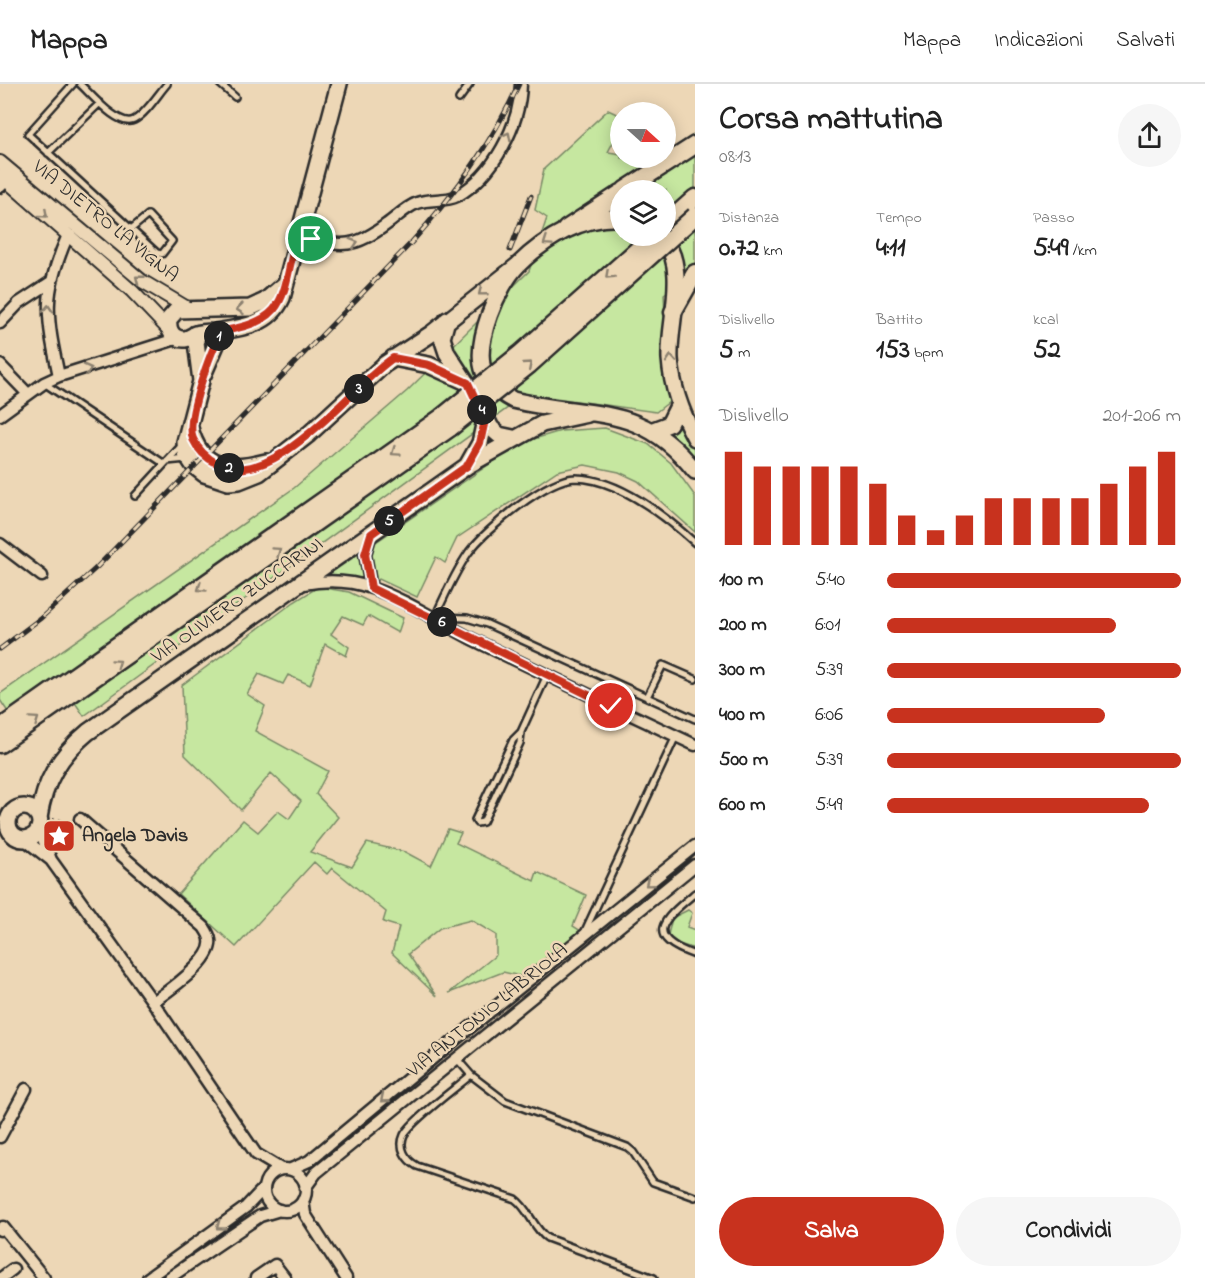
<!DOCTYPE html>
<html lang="it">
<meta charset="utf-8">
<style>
:root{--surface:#fff;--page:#f6f6f6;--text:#222;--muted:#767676;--line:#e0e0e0;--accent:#c8321e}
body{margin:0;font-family:"Indie Flower",sans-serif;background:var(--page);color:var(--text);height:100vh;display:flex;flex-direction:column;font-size:22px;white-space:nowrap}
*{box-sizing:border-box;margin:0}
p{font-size:20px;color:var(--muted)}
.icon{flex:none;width:33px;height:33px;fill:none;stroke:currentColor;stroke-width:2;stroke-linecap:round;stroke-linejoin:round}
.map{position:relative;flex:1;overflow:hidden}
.drawer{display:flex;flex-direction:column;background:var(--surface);width:510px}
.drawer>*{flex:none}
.needle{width:39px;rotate:111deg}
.fabs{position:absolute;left:610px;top:18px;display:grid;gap:12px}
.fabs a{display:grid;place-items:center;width:66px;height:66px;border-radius:50%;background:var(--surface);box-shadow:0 3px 15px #0003;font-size:30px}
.pin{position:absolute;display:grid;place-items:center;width:51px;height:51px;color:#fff;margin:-26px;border:3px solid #fff;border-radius:50%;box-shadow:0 2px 6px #0007}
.km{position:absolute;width:30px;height:30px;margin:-15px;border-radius:50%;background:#222;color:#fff;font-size:16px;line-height:30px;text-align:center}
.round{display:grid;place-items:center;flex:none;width:63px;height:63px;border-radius:32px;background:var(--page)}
.headline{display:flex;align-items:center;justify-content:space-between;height:102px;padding:0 24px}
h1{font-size:33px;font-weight:800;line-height:45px}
.metrics{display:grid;grid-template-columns:repeat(3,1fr);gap:9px;height:102px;padding:6px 24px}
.metrics div{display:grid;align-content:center}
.metrics b{font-size:26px;font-weight:800}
.metrics small{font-size:16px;font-weight:400}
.metrics p{font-size:16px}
.chart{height:168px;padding:12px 24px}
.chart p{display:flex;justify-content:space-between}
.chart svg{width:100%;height:108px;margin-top:6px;stroke:var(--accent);stroke-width:6}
.primary-button{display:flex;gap:12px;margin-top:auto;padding:12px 24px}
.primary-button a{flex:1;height:69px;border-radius:36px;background:var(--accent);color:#fff;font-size:24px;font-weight:800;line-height:69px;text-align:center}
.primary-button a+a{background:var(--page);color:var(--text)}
ul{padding:0 24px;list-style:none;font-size:20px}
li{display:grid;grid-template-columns:96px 72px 1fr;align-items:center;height:45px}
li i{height:15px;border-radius:8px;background:var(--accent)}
header{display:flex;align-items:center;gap:36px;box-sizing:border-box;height:84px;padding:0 30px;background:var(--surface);border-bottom:2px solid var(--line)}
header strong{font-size:28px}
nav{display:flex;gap:33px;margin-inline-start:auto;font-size:21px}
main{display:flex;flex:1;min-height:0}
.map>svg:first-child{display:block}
.green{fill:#c6e7a0;stroke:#788966;stroke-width:1.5;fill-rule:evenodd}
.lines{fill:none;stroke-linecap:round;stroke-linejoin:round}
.service-casing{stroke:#2b2b2b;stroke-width:10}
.minor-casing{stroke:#2b2b2b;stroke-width:15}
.tertiary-casing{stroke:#2b2b2b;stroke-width:16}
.secondary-casing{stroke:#2b2b2b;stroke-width:20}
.trunk-casing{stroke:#2b2b2b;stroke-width:21}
.path{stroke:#2b2b2b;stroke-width:2;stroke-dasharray:1.5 4.5;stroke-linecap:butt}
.service{stroke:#edd7b6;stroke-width:5}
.minor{stroke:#edd7b6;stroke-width:10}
.tertiary{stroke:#edd7b6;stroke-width:12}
.secondary{stroke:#edd7b6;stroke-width:15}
.trunk{stroke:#edd7b6;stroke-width:16}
.rail-casing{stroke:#2b2b2b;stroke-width:5}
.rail{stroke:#edd7b6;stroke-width:3;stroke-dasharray:9;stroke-linecap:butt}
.trunk-bridge-casing{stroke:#2b2b2b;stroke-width:21;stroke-linecap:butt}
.trunk-bridge{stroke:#edd7b6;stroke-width:16}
.oneway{stroke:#8c8170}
.route-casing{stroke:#fff;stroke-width:12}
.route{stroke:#c8321e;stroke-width:8}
.labels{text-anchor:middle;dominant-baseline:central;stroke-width:5;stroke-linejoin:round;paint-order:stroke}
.street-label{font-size:20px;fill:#2b2b2b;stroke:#edd7b6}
.poi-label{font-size:20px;font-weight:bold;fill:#2b2b2b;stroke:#edd7b6;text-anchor:start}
</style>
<header>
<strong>Mappa</strong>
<nav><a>Mappa</a><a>Indicazioni</a><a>Salvati</a></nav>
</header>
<main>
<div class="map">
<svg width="695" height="1194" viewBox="0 0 695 1194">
<rect width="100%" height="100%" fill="#edd7b6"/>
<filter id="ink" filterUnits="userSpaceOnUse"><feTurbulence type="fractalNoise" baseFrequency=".0167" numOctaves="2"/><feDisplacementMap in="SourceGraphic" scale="12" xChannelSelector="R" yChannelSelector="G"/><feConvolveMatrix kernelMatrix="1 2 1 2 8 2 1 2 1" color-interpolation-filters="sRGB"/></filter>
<g filter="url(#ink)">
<path class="green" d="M608 26 621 32V43L608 68 621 70V74H666V69L695 50V188L664 210 669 318 656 328 527 310 84 632 59 595 8 628 0 616V610L294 404 407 307 529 187 547 134 535 126 544 85ZM621 106H666V152H621Z
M680 340 695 366V377L669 350Z
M605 344 648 360 671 379 695 412V448L638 397 619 388 585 381 557 387 457 454 445 479 436 473 417 513 379 495 367 503 329 497 328 491 520 359 561 347Z
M318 503 349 508 403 534 398 549 368 532 363 541 343 532 331 550 349 563 346 572 325 560 310 601 288 591 283 600 259 590 247 610 265 622 255 647 328 687 316 710 338 733 310 768 352 783 367 759 405 768 431 782 448 745 461 749 456 759 534 797 537 788 586 811 573 842 584 849 520 892 503 888 449 909 496 871V851L471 836 440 844 408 870 437 912 392 869 399 843 383 838 386 828 332 784 327 790 314 778 236 863 178 810 243 736 258 748 278 727 289 735 301 717 271 689 241 726 185 671 182 601 294 518Z
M688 826 692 829 687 843 695 846V865L679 860 668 851 672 834Z"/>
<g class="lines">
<defs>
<path id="service" d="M73 0 28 50 157 169 162 170 172 157 148 131 130 146
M80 0C91 10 119 44 134 36 146 30 158 10 167 0
M220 0 235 13
M459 15 470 0
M48 69 100 19
M44 299 163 379
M167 377 187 375
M135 412 183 360
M695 459C665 432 619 395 576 394 547 394 486 445 469 468 455 488 445 511 435 533L467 534 487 540 695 635
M647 613 663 581 695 595
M521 648 520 659 483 738 477 739 475 736 513 656Z
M521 648 547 591
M695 809C663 836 642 852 695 871
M584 849 676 652
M457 975 471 991 505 1017 627 1063 633 1068 653 1098 695 1113
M471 991C457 1003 411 1037 404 1051 398 1064 406 1076 417 1082L515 1115C529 1125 533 1144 547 1154L654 1194"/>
<path id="minor" d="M0 103 6 97
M297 152C339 161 350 168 387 140 397 133 405 124 417 119 429 114 446 118 457 112 494 91 520 41 521 0
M0 239 19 219 51 198
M0 281 28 310
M59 292C46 231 42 210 68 151
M0 331 44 299 59 292 179 254
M371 450 365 470 371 504
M0 460 42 492
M303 500C325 496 349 496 371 504 407 516 438 538 472 555 546 591 621 626 695 661
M80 735 204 843C206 846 210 852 210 856 214 876 168 907 153 918
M39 744 51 776 153 918 256 1070 281 1085
M24 755 51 776
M0 1053 26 1005
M291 1085 309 1077 462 950 695 762
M264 1106a21 21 0 1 1 42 0a21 21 0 1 1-42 0Z
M305 1104 316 1089 695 781
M303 1116 305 1130 346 1194
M0 1146 3 1143 44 1194
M1 1194 13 1185
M148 1194 246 1123 264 1104
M169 1194 260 1132 280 1126
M256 1194 275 1181 285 1194"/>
<path id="tertiary" d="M0 78 142 197 189 225
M0 91 132 207 170 247"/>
<path id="secondary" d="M621 134C582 132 545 154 518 181 498 201 473 259 484 288 489 301 502 310 513 316 589 335 641 317 695 387
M661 152C690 182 668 238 670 275 672 304 681 328 695 354
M284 201 265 217 250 224 177 226 169 235C168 243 170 251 178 254 186 257 190 253 196 250 201 248 209 248 215 248 242 244 270 241 282 214L339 0
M447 236 442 254 447 269 475 312 491 344 499 351 513 354
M195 250 201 297 185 358 186 370 194 382 204 390 228 398 239 397 259 389 309 350 385 280 431 250 517 182
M393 274 429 281 464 297
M203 291 222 247
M190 344C201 387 231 387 266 378
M653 346 669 340 678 322
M467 382 480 359 485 336
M8 739a16 16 0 1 1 32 0a16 16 0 1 1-32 0Z
M39 734C44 698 59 672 88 648L467 382 542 340 588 330"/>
<path id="trunk" d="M625 106 695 61
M666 140 695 114
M566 145 621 109
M673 228 695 189
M0 644 442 333
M0 660 450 344"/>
</defs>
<use href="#service" class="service-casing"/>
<use href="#minor" class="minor-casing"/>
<use href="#tertiary" class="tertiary-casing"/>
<use href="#secondary" class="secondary-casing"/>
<use href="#trunk" class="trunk-casing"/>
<path class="path" d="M53 735 64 736"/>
<use href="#service" class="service"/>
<use href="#minor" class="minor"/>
<use href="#tertiary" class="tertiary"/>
<use href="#secondary" class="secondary"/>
<use href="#trunk" class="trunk"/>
<defs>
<path id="rail" d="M510 166 531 112
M0 565 41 534 97 483 411 159C454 111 492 59 519 0"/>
</defs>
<use href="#rail" class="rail-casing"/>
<use href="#rail" class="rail"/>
<defs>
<path id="trunk-bridge" d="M442 333 520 270 653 152
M450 344 529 281 695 132"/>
</defs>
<use href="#trunk-bridge" class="trunk-bridge-casing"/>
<use href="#trunk-bridge" class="trunk-bridge"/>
</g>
<defs><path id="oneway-chevron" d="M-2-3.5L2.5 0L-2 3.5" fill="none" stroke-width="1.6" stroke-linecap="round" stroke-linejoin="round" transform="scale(1.5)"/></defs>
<g class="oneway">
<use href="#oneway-chevron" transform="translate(507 52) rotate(-63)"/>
<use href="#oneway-chevron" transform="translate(44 130) rotate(41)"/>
<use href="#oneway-chevron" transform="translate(547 158) rotate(146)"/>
<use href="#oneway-chevron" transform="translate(354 159) rotate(-17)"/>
<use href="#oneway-chevron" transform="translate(609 191) rotate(138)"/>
<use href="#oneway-chevron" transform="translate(139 195) rotate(-142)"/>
<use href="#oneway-chevron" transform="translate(482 208) rotate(141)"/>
<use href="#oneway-chevron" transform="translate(48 225) rotate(-87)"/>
<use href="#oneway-chevron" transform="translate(240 225) rotate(174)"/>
<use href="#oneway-chevron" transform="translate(671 275) rotate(-94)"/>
<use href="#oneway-chevron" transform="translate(528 281) rotate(-41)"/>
<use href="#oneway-chevron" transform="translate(88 285) rotate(-15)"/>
<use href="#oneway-chevron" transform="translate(395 368) rotate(145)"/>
<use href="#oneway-chevron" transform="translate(277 467) rotate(-35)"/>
<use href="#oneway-chevron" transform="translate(201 504) rotate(145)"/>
<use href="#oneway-chevron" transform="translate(117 579) rotate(-35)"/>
<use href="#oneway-chevron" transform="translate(35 636) rotate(-35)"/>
<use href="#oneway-chevron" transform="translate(649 799) rotate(141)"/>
<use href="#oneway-chevron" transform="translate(384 1015) rotate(140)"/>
<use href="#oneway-chevron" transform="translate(220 1142) rotate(144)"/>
</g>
</g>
<g class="lines" filter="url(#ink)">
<defs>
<path id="route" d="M311 155 297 152C281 210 291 237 222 247 211 266 185 336 193 355 198 366 208 375 218 380 275 408 351 302 393 274L429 281 468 299 485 336 480 359 467 382 371 450 365 470 371 504 611 622"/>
</defs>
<use href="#route" class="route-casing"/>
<use href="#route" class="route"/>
</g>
<defs>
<symbol id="sight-square" viewBox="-11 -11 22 22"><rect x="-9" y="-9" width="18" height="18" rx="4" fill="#c8321e" stroke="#edd7b6"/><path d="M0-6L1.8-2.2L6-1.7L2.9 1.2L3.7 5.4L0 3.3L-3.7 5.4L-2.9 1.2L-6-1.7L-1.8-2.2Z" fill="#fff"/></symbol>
</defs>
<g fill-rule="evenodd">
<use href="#sight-square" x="40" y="733" width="38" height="38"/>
</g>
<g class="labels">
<g class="street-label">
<text transform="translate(105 138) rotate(39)">VIA DIETRO LA VIGNA</text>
<text transform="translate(238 517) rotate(-35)">VIA OLIVIERO ZUCCARINI</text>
<text transform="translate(488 927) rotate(-39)">VIA ANTONIO LABRIOLA</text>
</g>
<g class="poi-label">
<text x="82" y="752">Angela Davis</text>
</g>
</g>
</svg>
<div class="fabs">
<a><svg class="needle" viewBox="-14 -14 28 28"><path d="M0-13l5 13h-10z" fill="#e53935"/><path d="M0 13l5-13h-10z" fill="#767676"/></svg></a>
<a><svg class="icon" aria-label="layers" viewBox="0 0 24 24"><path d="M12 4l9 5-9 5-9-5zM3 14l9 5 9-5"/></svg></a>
</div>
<div class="pin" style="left:311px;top:155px;background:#1e9e55"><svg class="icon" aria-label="arrive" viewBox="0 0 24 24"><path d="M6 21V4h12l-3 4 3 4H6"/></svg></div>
<div class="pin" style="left:611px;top:622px;background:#d93025"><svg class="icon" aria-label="check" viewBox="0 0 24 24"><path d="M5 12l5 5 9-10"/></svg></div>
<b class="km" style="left:219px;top:252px">1</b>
<b class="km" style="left:229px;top:384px">2</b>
<b class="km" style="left:359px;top:305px">3</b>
<b class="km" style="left:482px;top:326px">4</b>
<b class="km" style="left:389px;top:437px">5</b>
<b class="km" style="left:442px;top:538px">6</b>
</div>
<section class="drawer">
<div class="headline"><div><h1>Corsa mattutina</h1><p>08:13</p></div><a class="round"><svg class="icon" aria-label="share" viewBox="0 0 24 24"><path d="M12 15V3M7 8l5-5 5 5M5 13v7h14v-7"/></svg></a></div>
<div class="metrics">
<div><p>Distanza</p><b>0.72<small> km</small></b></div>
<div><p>Tempo</p><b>4:11</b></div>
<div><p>Passo</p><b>5:49<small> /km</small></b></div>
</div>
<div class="metrics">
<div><p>Dislivello</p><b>5<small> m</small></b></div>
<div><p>Battito</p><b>153<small> bpm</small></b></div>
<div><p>kcal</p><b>52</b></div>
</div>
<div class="chart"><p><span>Dislivello</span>201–206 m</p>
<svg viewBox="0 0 160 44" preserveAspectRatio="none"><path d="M5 44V6M15 44V12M25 44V12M35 44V12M45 44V12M55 44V19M65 44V32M75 44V38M85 44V32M95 44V25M105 44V25M115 44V25M125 44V25M135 44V19M145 44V12M155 44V6"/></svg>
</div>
<ul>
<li><b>100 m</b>5:40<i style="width:100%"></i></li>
<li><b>200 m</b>6:01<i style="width:78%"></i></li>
<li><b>300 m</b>5:39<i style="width:100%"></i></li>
<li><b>400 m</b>6:06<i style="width:74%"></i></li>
<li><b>500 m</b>5:39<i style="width:100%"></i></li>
<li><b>600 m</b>5:49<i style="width:89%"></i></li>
</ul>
<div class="primary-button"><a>Salva</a><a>Condividi</a></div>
</section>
</main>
